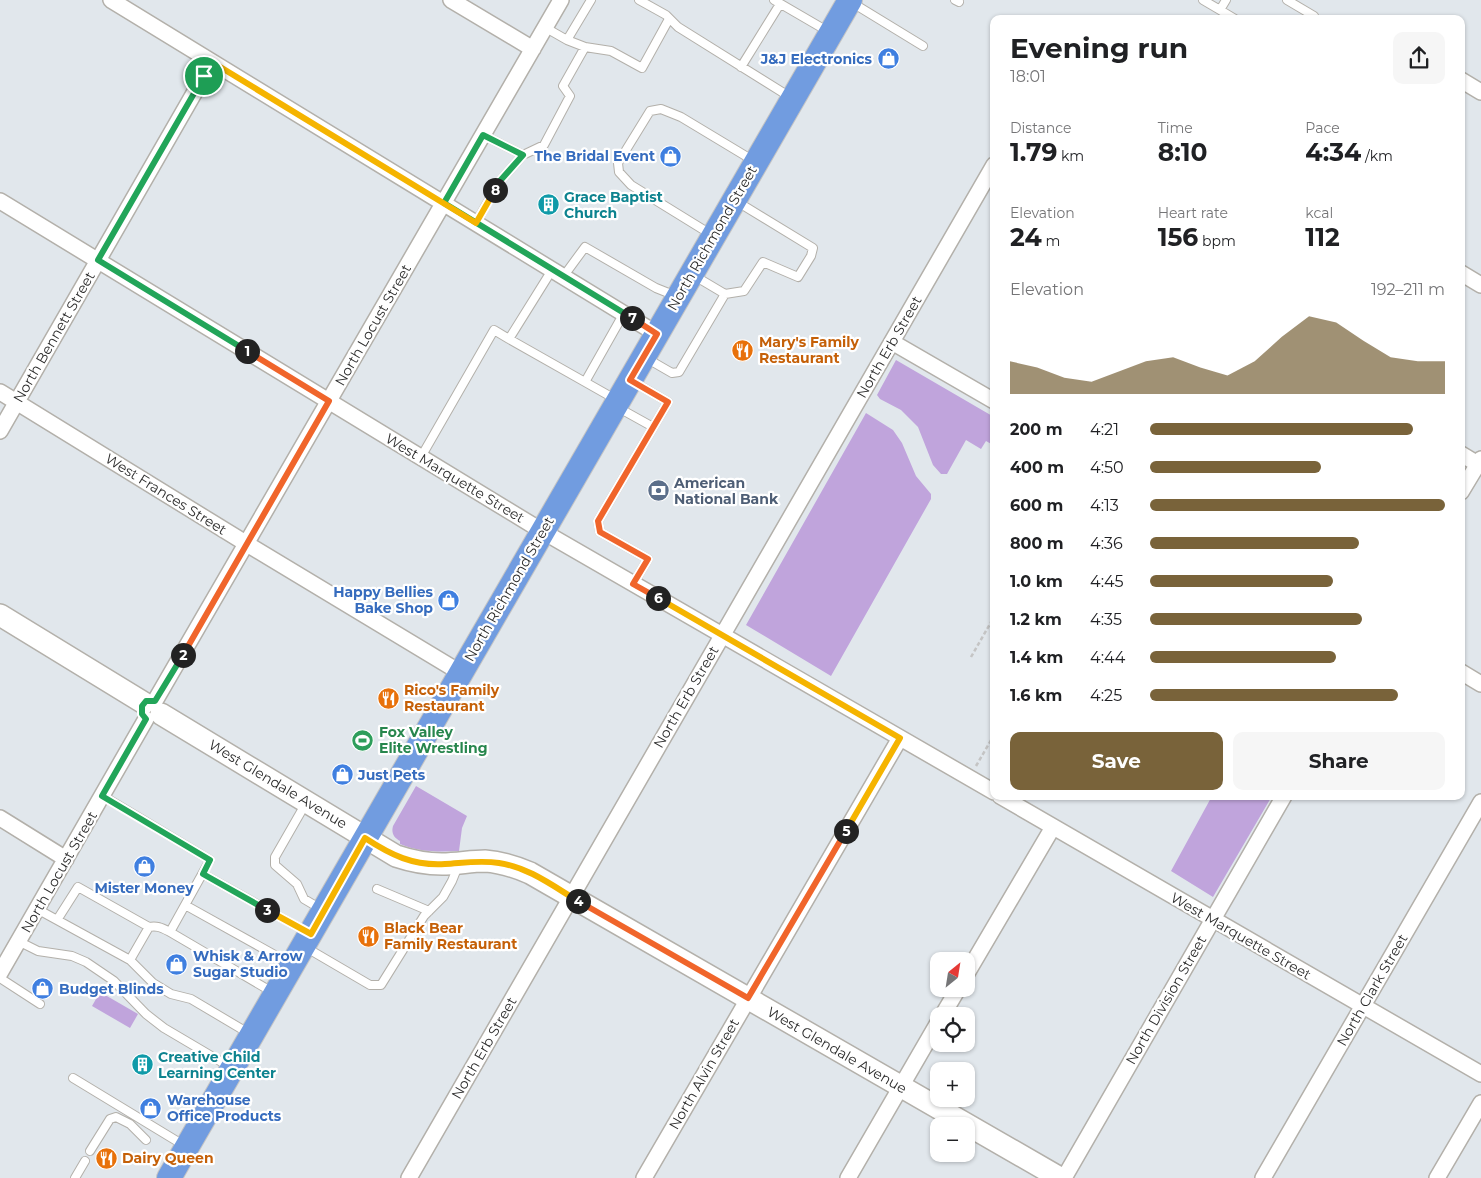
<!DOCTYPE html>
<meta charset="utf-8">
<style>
:root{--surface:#fff;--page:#f6f6f6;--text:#202124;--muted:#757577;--accent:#79633a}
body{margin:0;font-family:Montserrat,sans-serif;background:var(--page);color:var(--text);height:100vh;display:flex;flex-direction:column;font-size:19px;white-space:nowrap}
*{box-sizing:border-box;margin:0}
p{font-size:16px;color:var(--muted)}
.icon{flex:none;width:28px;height:28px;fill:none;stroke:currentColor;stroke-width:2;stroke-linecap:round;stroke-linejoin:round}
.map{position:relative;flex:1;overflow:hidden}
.details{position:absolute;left:990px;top:15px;width:475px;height:785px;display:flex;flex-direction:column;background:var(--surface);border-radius:10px;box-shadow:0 1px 4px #0004}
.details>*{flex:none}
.needle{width:32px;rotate:30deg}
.buttons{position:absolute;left:930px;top:952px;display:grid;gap:10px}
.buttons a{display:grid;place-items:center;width:45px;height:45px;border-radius:10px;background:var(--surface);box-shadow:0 1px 4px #0004;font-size:25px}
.pin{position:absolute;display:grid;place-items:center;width:42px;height:42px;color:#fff;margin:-21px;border:2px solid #fff;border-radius:50%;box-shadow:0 1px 5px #0007}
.km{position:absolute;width:25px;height:25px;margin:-12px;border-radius:50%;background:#222;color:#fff;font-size:14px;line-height:25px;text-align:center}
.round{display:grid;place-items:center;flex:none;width:52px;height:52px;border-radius:10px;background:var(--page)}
.overview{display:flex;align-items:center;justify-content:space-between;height:85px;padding:0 20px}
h1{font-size:28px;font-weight:700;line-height:38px}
.figures{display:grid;grid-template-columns:repeat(3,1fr);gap:8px;height:85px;padding:5px 20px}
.figures div{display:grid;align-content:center}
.figures b{font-size:25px;font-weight:700}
.figures small{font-size:14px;font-weight:400}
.figures p{font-size:14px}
.chart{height:140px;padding:10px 20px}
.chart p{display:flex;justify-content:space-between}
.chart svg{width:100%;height:90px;margin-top:5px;fill:var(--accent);opacity:.7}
.action{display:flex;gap:10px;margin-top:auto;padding:10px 20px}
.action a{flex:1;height:58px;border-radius:10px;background:var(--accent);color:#fff;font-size:20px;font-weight:700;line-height:58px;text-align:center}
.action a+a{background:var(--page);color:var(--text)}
ul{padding:0 20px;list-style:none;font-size:16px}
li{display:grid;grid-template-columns:80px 60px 1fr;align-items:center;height:38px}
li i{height:12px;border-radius:6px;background:var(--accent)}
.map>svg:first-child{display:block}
.green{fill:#c0a4dc}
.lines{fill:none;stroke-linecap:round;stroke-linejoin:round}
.lane-casing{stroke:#b3b0aa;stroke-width:10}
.street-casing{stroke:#b3b0aa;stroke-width:18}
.secondary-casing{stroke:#b3b0aa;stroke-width:24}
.primary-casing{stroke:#c4c4c4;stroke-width:26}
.path{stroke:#c4c4c4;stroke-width:2.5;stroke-dasharray:4 2.5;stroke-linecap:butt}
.lane{stroke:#fff;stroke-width:8}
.street{stroke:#fff;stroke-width:15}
.secondary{stroke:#fff;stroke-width:21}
.primary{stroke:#719ce0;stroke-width:24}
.split-1-casing{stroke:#fff;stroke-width:10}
.split-2-casing{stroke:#fff;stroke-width:10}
.split-3-casing{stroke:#fff;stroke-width:10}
.split-4-casing{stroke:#fff;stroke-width:10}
.split-5-casing{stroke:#fff;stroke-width:10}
.split-6-casing{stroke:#fff;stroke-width:10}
.split-7-casing{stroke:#fff;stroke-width:10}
.split-8-casing{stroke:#fff;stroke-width:10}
.split-9-casing{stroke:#fff;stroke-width:10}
.split-1{stroke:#22a559;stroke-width:6}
.split-2{stroke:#f0652b;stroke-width:6}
.split-3{stroke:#22a559;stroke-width:6}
.split-4{stroke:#f5b400;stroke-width:6}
.split-5{stroke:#f0652b;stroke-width:6}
.split-6{stroke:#f5b400;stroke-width:6}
.split-7{stroke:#f0652b;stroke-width:6}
.split-8{stroke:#22a559;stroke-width:6}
.split-9{stroke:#f5b400;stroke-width:6}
.labels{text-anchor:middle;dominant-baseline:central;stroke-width:4.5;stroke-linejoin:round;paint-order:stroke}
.shop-label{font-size:14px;font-weight:bold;fill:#366cbe;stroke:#fff;text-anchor:start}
.culture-label{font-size:14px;font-weight:bold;fill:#0d838f;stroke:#fff;text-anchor:start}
.street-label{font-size:14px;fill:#2c2c2c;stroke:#fff}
.food-label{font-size:14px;font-weight:bold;fill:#c56008;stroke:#fff;text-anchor:start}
.service-label{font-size:14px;font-weight:bold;fill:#4e5e75;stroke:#fff;text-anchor:start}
.leisure-label{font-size:14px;font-weight:bold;fill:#27864d;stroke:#fff;text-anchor:start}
</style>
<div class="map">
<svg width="1481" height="1178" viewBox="0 0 1481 1178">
<rect width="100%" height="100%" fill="#e1e7ec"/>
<path class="green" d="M896 360 994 417 993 445 986 441 981 449 966 440 947 474H941L933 465 918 427 901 410 880 399 877 395Z
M866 413 893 430 902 443 916 476 931 494V499L831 676 746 625Z
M416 786 467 816 462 828 459 851C438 852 419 852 400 844V841C394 838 391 833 393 826Z
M1212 796H1272L1213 897 1171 871Z
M100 992 138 1014 130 1028 92 1006Z"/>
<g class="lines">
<defs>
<path id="lane" d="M639 0 666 15 678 27 790 97
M774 0 829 32
M955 0 959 2
M1203 0 1220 10 1226 0
M1287 0 1314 16
M851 2 923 46
M1220 10 1235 19
M546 28 567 40 591 0
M567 40 585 47 611 51 642 68 669 19
M741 67 780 4
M483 135 523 155 544 145 570 96 563 86 585 47
M476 223 499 182 523 155
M712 235 631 185 619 172 618 163 650 111 661 109 681 117 754 161
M693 275 725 294
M563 277 585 247 656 288 676 296
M509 339 585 382
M646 358 672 373 679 372 725 294 744 291 763 262 798 277 811 256 813 248 736 201
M632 381 668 402 598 521 600 532 648 559 633 584
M615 399 585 382 624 313
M617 407 653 427
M421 457 494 330 509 339 552 270
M103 796 210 860 170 932C162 928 157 925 149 927L130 960 153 983 171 994 191 999 250 1034
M306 803 275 857V865L297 884 304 899 321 909
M203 874 307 932
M377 889 429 911
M185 905 291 964
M37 909 130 960
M57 920 78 887 149 927
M170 932 274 993
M18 941 38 951 72 956 86 962 114 981 146 1014 164 1028 230 1067
M305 947 370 985H381L424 916 443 897 452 881 458 866
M0 978 40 1004
M73 1078 185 1146
M90 1151 110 1119 116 1117 130 1124 146 1140
M75 1178 85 1161"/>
<path id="street" d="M111 0 657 334
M451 0 533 49
M1461 80 1481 92
M0 201 542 531 994 792
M1461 273 1481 285
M892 342 994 401
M0 392 247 544 461 673
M0 431 212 62
M1461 454 1481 466
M1461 492 1481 459
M1461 672 1481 684
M155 701 561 0
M1000 796 1481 1074
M0 818 66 859
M0 973 146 719
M966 975 1053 827
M942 1016 958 989
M409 1178 994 165
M644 1178 900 738
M848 1178 939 1021
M1064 1178 1284 796
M1263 1178 1481 802
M1437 1178 1481 1103"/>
<path id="secondary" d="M0 615 144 703
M161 714 396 856C411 861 426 864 442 864 457 864 471 861 485 861 501 862 516 867 530 873L1060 1178"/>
<path id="primary" d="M169 1178 850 0"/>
</defs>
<use href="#lane" class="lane-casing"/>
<use href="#street" class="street-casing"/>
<use href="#secondary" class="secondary-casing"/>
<use href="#primary" class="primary-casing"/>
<path class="path" d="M971 657 994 617
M976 766 994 735"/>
<use href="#lane" class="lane"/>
<use href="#street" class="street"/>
<use href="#secondary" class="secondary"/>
<use href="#primary" class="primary"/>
</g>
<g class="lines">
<defs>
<path id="split-1" d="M204 76 98 260 247 351"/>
<path id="split-2" d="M183 655 329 401 247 351"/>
<path id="split-3" d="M183 655 155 701H146L142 706V714L146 719 102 796 210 860 203 874 267 910"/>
<path id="split-4" d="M267 910 311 934 365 838C391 855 413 866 445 864 463 863 480 860 499 863 528 867 553 886 578 901"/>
<path id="split-5" d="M578 901 748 998 846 831"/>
<path id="split-6" d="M658 598 900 738 846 831"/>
<path id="split-7" d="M632 318 657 334 630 380 668 402 598 521 600 532 648 559 633 584 658 598"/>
<path id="split-8" d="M495 190 499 182 523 155 483 135 444 203 632 318"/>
<path id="split-9" d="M204 76 212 62 476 223 495 190"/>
</defs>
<use href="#split-1" class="split-1-casing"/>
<use href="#split-2" class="split-2-casing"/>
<use href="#split-3" class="split-3-casing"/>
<use href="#split-4" class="split-4-casing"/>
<use href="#split-5" class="split-5-casing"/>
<use href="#split-6" class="split-6-casing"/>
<use href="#split-7" class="split-7-casing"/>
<use href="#split-8" class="split-8-casing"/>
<use href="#split-9" class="split-9-casing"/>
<use href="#split-1" class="split-1"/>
<use href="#split-2" class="split-2"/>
<use href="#split-3" class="split-3"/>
<use href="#split-4" class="split-4"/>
<use href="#split-5" class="split-5"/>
<use href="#split-6" class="split-6"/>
<use href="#split-7" class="split-7"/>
<use href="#split-8" class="split-8"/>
<use href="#split-9" class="split-9"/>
</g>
<defs>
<symbol id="shop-disc" viewBox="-11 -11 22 22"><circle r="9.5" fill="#3f7fe0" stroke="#fff"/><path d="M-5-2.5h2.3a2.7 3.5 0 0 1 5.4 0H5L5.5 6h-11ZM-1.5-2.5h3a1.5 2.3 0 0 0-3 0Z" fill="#fff"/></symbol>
<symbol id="building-disc" viewBox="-11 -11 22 22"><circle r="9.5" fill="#0f9aa8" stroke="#fff"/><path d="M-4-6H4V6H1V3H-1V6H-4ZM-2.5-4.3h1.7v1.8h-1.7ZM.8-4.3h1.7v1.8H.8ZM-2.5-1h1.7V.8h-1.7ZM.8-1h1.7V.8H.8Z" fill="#fff"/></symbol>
<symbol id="restaurant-disc" viewBox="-11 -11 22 22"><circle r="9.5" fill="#e8710a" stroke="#fff"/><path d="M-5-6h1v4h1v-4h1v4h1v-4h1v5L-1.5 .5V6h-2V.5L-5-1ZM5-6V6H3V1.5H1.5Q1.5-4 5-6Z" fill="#fff"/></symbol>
<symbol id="bank-disc" viewBox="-11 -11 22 22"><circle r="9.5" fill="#5c6f8a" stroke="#fff"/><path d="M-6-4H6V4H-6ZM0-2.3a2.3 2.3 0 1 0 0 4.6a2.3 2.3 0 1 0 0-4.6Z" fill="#fff"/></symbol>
<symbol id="stadium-disc" viewBox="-11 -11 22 22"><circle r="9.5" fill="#2e9e5b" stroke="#fff"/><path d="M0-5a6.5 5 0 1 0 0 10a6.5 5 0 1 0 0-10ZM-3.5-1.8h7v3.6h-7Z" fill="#fff"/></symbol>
</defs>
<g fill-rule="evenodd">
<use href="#shop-disc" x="876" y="46" width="25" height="25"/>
<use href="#shop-disc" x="658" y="144" width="25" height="25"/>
<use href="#building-disc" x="536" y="192" width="25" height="25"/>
<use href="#restaurant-disc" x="730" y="338" width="25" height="25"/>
<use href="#bank-disc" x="646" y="478" width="25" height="25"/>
<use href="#shop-disc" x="436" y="588" width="25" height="25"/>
<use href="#restaurant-disc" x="376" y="686" width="25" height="25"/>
<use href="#stadium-disc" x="350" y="728" width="25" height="25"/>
<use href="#shop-disc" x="330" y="762" width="25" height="25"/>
<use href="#shop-disc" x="132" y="854" width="25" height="25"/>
<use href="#restaurant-disc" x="356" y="924" width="25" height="25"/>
<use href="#shop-disc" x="164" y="952" width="25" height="25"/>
<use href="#shop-disc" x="30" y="976" width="25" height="25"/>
<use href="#building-disc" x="130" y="1052" width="25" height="25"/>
<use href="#shop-disc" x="138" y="1096" width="25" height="25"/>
<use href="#restaurant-disc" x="94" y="1146" width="25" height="25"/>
</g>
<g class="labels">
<g class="shop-label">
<text x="872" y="59" text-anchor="end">J&amp;J Electronics</text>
<text x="655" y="156" text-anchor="end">The Bridal Event</text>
<text x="433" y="592" text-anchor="end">Happy Bellies<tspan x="433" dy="16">Bake Shop</tspan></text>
<text x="358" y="775">Just Pets</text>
<text x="144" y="888" text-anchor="middle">Mister Money</text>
<text x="193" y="956">Whisk &amp; Arrow<tspan x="193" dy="16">Sugar Studio</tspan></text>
<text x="59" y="989">Budget Blinds</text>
<text x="167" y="1100">Warehouse<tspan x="167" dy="16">Office Products</tspan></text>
</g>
<g class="culture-label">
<text x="564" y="197">Grace Baptist<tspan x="564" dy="16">Church</tspan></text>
<text x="158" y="1057">Creative Child<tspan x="158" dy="16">Learning Center</tspan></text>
</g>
<g class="street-label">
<text transform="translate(712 238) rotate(-60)">North Richmond Street</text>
<text transform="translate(373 325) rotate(-60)">North Locust Street</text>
<text transform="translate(54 337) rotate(-60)">North Bennett Street</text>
<text transform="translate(889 347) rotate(-60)">North Erb Street</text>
<text transform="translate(455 478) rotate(31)">West Marquette Street</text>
<text transform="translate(166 494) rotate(32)">West Frances Street</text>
<text transform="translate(509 589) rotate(-60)">North Richmond Street</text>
<text transform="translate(686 697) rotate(-60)">North Erb Street</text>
<text transform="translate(278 784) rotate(31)">West Glendale Avenue</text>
<text transform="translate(59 872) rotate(-60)">North Locust Street</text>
<text transform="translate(1241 936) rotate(30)">West Marquette Street</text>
<text transform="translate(1372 990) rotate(-60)">North Clark Street</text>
<text transform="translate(1166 1000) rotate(-60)">North Division Street</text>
<text transform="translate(484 1048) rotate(-60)">North Erb Street</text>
<text transform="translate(837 1050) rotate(30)">West Glendale Avenue</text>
<text transform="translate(704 1074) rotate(-60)">North Alvin Street</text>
</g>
<g class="food-label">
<text x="759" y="342">Mary's Family<tspan x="759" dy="16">Restaurant</tspan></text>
<text x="404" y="690">Rico's Family<tspan x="404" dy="16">Restaurant</tspan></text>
<text x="384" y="928">Black Bear<tspan x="384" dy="16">Family Restaurant</tspan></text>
<text x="122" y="1158">Dairy Queen</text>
</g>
<g class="service-label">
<text x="674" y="483">American<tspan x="674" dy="16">National Bank</tspan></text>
</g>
<g class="leisure-label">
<text x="379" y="732">Fox Valley<tspan x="379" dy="16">Elite Wrestling</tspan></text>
</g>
</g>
</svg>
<div class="buttons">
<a><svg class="needle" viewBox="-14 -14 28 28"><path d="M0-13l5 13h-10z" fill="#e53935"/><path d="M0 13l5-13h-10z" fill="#757577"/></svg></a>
<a><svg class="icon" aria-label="locate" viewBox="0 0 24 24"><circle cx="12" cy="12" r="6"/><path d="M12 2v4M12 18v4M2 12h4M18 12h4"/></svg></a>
<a>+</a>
<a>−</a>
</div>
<div class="pin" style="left:204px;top:76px;background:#1e9e55"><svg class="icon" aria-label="arrive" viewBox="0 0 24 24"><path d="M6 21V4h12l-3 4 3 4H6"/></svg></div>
<b class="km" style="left:247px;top:351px">1</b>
<b class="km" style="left:183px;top:655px">2</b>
<b class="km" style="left:267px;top:910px">3</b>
<b class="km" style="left:578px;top:901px">4</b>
<b class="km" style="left:846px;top:831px">5</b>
<b class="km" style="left:658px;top:598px">6</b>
<b class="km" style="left:632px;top:318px">7</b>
<b class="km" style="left:495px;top:190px">8</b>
<section class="details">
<div class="overview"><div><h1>Evening run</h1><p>18:01</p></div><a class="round"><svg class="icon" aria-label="share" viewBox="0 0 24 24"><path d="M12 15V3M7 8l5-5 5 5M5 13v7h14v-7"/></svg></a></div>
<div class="figures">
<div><p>Distance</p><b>1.79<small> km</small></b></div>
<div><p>Time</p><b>8:10</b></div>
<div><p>Pace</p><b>4:34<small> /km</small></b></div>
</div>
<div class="figures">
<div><p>Elevation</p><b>24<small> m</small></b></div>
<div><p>Heart rate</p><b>156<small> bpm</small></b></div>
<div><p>kcal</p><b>112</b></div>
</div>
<div class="chart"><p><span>Elevation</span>192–211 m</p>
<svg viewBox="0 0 160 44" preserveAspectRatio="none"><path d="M0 44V28L10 31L20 36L30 38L40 33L50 28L60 26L70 31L80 35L90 28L100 16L110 6L120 9L130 18L140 26L150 28L160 28V44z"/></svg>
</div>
<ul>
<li><b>200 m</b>4:21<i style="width:89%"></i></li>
<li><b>400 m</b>4:50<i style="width:58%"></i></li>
<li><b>600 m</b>4:13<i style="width:100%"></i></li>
<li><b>800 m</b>4:36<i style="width:71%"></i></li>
<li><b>1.0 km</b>4:45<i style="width:62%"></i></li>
<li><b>1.2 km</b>4:35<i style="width:72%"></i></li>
<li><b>1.4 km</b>4:44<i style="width:63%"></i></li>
<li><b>1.6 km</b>4:25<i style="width:84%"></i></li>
</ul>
<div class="action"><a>Save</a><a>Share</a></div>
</section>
</div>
